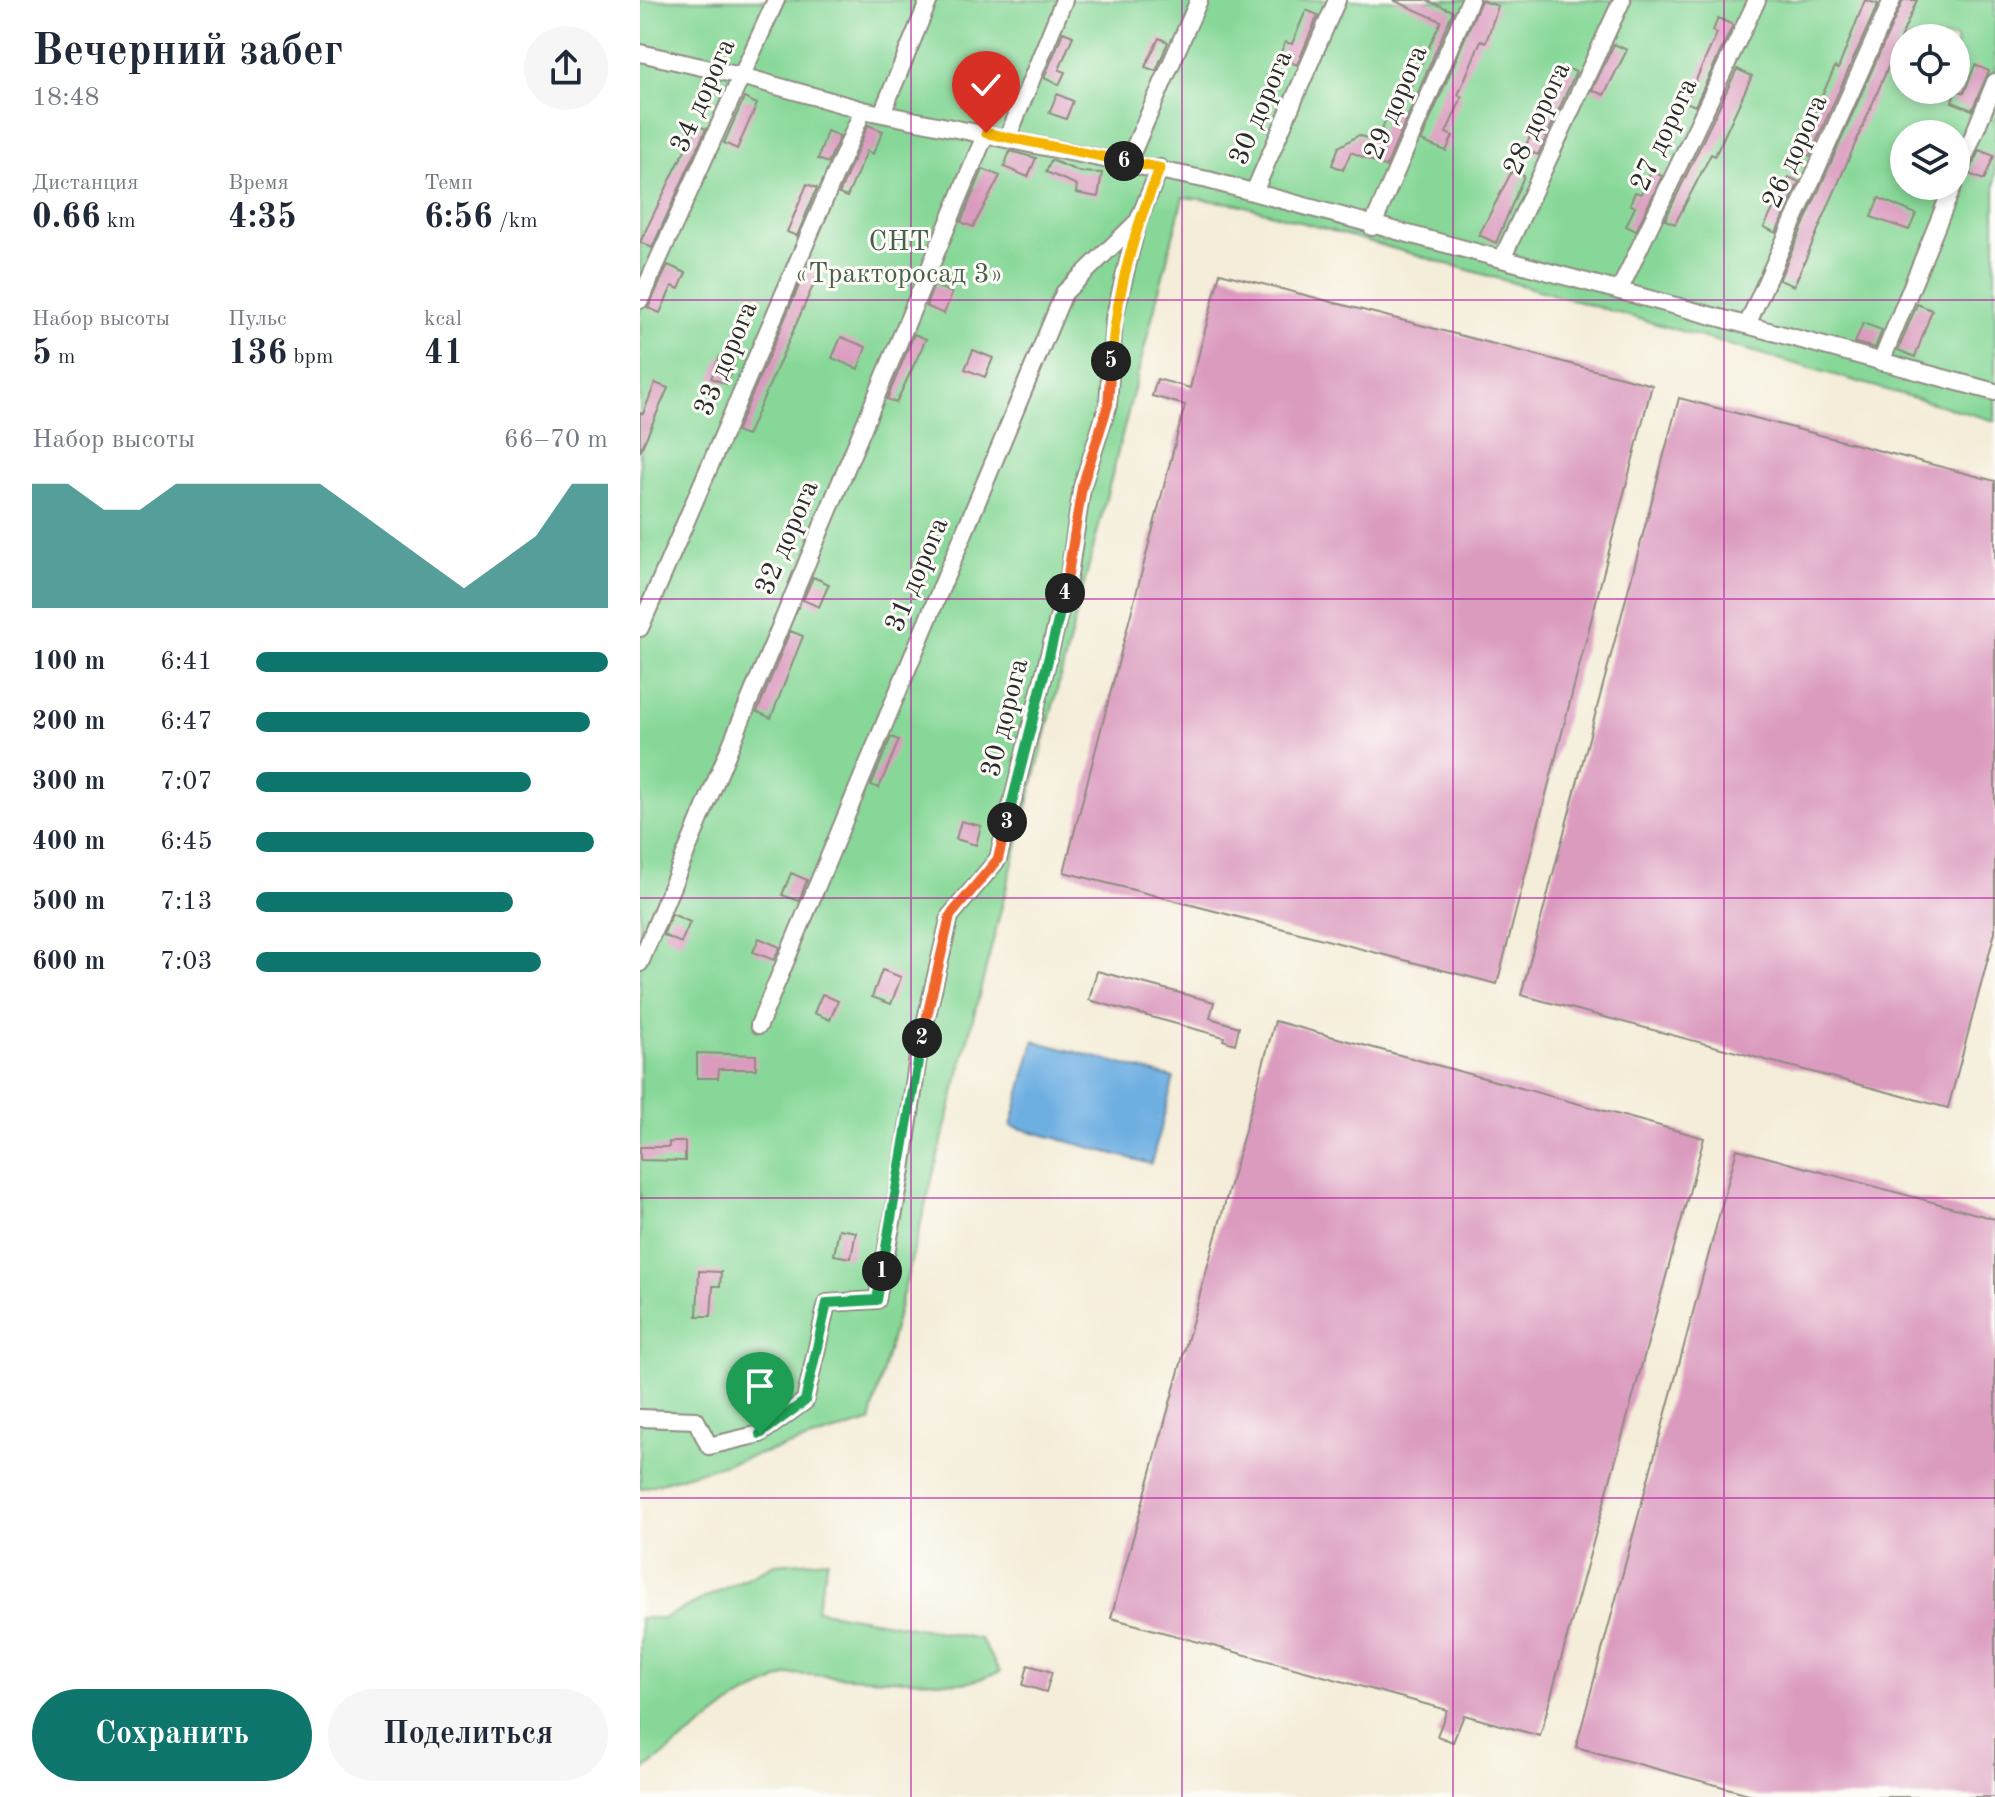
<!DOCTYPE html>
<html lang="ru">
<meta charset="utf-8">
<style>
:root{--surface:#fff;--page:#f6f6f7;--text:#1f2937;--muted:#747a83;--accent:#0f766e}
body{margin:0;font-family:"Old Standard TT",serif;background:var(--page);color:var(--text);height:100vh;display:flex;flex-direction:column;font-size:30px;white-space:nowrap}
*{box-sizing:border-box;margin:0}
p{font-size:26px;color:var(--muted)}
.icon{flex:none;width:44px;height:44px;fill:none;stroke:currentColor;stroke-width:2;stroke-linecap:round;stroke-linejoin:round}
.map{position:relative;flex:1;overflow:hidden}
.panel{display:flex;flex-direction:column;background:var(--surface);width:640px}
.panel>*{flex:none}
.fabs{position:absolute;left:1250px;top:24px;display:grid;gap:16px}
.fabs a{display:grid;place-items:center;width:80px;height:80px;border-radius:50%;background:var(--surface);box-shadow:0 4px 12px #0003;font-size:40px}
.pin{position:absolute;display:grid;place-items:center;width:68px;height:68px;color:#fff;margin:-82px -34px;border-radius:50% 50% 50% 0;rotate:-45deg;box-shadow:0 0 8px #0007}
.pin .icon{rotate:45deg}
.km{position:absolute;width:40px;height:40px;margin:-20px;border-radius:50%;background:#222;color:#fff;font-size:22px;line-height:40px;text-align:center}
.round{display:grid;place-items:center;flex:none;width:84px;height:84px;border-radius:42px;background:var(--page)}
.summary{display:flex;align-items:center;justify-content:space-between;height:136px;padding:0 32px}
h1{font-size:44px;font-weight:700;line-height:60px}
.figures{display:grid;grid-template-columns:repeat(3,1fr);gap:12px;height:136px;padding:8px 32px}
.figures div{display:grid;align-content:center}
.figures b{font-size:34px;font-weight:700}
.figures small{font-size:22px;font-weight:400}
.figures p{font-size:22px}
.chart{height:224px;padding:16px 32px}
.chart p{display:flex;justify-content:space-between}
.chart svg{width:100%;height:144px;margin-top:8px;fill:var(--accent);opacity:.7}
.button{display:flex;gap:16px;margin-top:auto;padding:16px 32px}
.button a{flex:1;height:92px;border-radius:48px;background:var(--accent);color:#fff;font-size:32px;font-weight:700;line-height:92px;text-align:center}
.button a+a{background:var(--page);color:var(--text)}
ul{padding:0 32px;list-style:none;font-size:26px}
li{display:grid;grid-template-columns:128px 96px 1fr;align-items:center;height:60px}
li i{height:20px;border-radius:10px;background:var(--accent)}
main{display:flex;flex:1;min-height:0}
.map>svg:first-child{display:block}
.green{fill:#87d898;stroke:#598262;stroke-width:2;fill-rule:evenodd}
.water{fill:#6eafe2;stroke:#4c6d86;stroke-width:2}
.building{fill:#db9bbf}
.lines{fill:none;stroke-linecap:round;stroke-linejoin:round}
.minor-casing{stroke:#908c82;stroke-width:20}
.minor{stroke:#fff;stroke-width:16}
.split-1-casing{stroke:#fff;stroke-width:16}
.split-2-casing{stroke:#fff;stroke-width:16}
.split-3-casing{stroke:#fff;stroke-width:16}
.split-4-casing{stroke:#fff;stroke-width:16}
.split-5-casing{stroke:#fff;stroke-width:16}
.split-6-casing{stroke:#fff;stroke-width:16}
.split-7-casing{stroke:#fff;stroke-width:16}
.split-1{stroke:#22a559;stroke-width:10}
.split-2{stroke:#22a559;stroke-width:10}
.split-3{stroke:#f0652b;stroke-width:10}
.split-4{stroke:#22a559;stroke-width:10}
.split-5{stroke:#f0652b;stroke-width:10}
.split-6{stroke:#f5b400;stroke-width:10}
.split-7{stroke:#f5b400;stroke-width:10}
.grid{fill:none;stroke:#b5179e;stroke-width:2;stroke-opacity:0.55}
.labels{text-anchor:middle;dominant-baseline:central;stroke-width:6;stroke-linejoin:round;paint-order:stroke}
.street-label{font-size:28px;fill:#2b2b2b;stroke:#fdfcf7}
.park-label{font-size:28px;fill:#475f4c;stroke:#fdfcf7}
</style>
<main>
<section class="panel">
<div class="summary"><div><h1>Вечерний забег</h1><p>18:48</p></div><a class="round"><svg class="icon" aria-label="share" viewBox="0 0 24 24"><path d="M12 15V3M7 8l5-5 5 5M5 13v7h14v-7"/></svg></a></div>
<div class="figures">
<div><p>Дистанция</p><b>0.66<small> km</small></b></div>
<div><p>Время</p><b>4:35</b></div>
<div><p>Темп</p><b>6:56<small> /km</small></b></div>
</div>
<div class="figures">
<div><p>Набор высоты</p><b>5<small> m</small></b></div>
<div><p>Пульс</p><b>136<small> bpm</small></b></div>
<div><p>kcal</p><b>41</b></div>
</div>
<div class="chart"><p><span>Набор высоты</span>66–70 m</p>
<svg viewBox="0 0 160 44" preserveAspectRatio="none"><path d="M0 44V6L10 6L20 14L30 14L40 6L50 6L60 6L70 6L80 6L90 14L100 22L110 30L120 38L130 30L140 22L150 6L160 6V44z"/></svg>
</div>
<ul>
<li><b>100 m</b>6:41<i style="width:100%"></i></li>
<li><b>200 m</b>6:47<i style="width:95%"></i></li>
<li><b>300 m</b>7:07<i style="width:78%"></i></li>
<li><b>400 m</b>6:45<i style="width:96%"></i></li>
<li><b>500 m</b>7:13<i style="width:73%"></i></li>
<li><b>600 m</b>7:03<i style="width:81%"></i></li>
</ul>
<div class="button"><a>Сохранить</a><a>Поделиться</a></div>
</section>
<div class="map">
<svg width="1355" height="1797" viewBox="0 0 1355 1797">
<rect width="100%" height="100%" fill="#fdfcf7"/>
<filter id="ink" filterUnits="userSpaceOnUse"><feTurbulence type="fractalNoise" baseFrequency=".0125" numOctaves="2"/><feDisplacementMap in="SourceGraphic" scale="16" xChannelSelector="R" yChannelSelector="G"/><feConvolveMatrix kernelMatrix="1 2 1 2 8 2 1 2 1" color-interpolation-filters="sRGB"/></filter>
<filter id="wash" filterUnits="userSpaceOnUse"><feTurbulence type="fractalNoise" baseFrequency=".006" numOctaves="4" result="noise"/><feDisplacementMap in="SourceGraphic" scale="32" xChannelSelector="R" yChannelSelector="G"/><feGaussianBlur stdDeviation="1.8" result="paint"/><feColorMatrix in="noise" values="0 0 0 0 0 0 0 0 0 0 0 0 0 0 0 0 0 1.4 0 .05"/><feComposite in="paint" operator="in"/></filter>
<g filter="url(#wash)">
<rect width="100%" height="100%" fill="#f4edd9"/>
<path class="green" d="M0 0H1355V421L598 204 543 197 230 1422 0 1489ZM1264 38H1316V90H1264ZM1264 134H1316V186H1264Z
M188 1560 176 1610 340 1639 360 1672 327 1683 150 1674 98 1699 0 1773V1618H24L135 1564Z"/>
<path class="water" d="M394 1041 534 1078 511 1164 371 1126Z"/>
<g id="blocks">
<path class="building" d="M753 0H786L813 11 746 167 711 152 703 170 692 165 699 147 719 135 736 142 751 108 759 112 801 21Z
M841 0 858 6 846 42 841 40 818 95 822 97 806 133 813 136 806 151 781 141Z
M1225 0 1238 4 1170 156 1157 150 1195 67 1198 69Z
M1263 0H1277L1154 286 1139 280Z
M666 10 678 15 657 65 639 57 645 42 652 44Z
M1078 18 1093 25 1055 106 1046 102 1077 33 1073 31Z
M423 32 433 36 419 70 425 72 419 85 404 78Z
M519 38 528 42 516 71 505 67Z
M974 44 987 50 964 95 952 90Z
M1335 65 1349 71 1332 110 1312 102 1316 90 1324 93Z
M924 67 936 72 898 155 884 149Z
M1097 69 1112 76 1075 156 1071 154 1035 224 1025 220Z
M330 80 349 88 338 113 320 106Z
M417 94 433 101 426 119 409 113Z
M104 98 117 104 97 149 84 143Z
M57 125 66 129 12 248 0 242Z
M228 125 243 131 233 154 227 151 207 197 199 194Z
M187 131 200 136 188 163 178 159Z
M1339 150 1354 156 1344 180 1329 174Z
M370 151 396 158 388 177 364 167Z
M411 160 440 172 462 173 458 197 436 193 437 185 406 172Z
M343 169 360 176 333 227 321 222Z
M872 171 884 176 856 243 839 235Z
M1011 171 1022 176 996 231 986 226 995 207 990 204 995 192 1001 194Z
M1149 177 1159 182 1136 233 1124 227Z
M167 184 177 188 157 236 147 232Z
M1239 198 1276 214 1269 230 1231 217Z
M28 265 46 273 39 289 32 286 20 313 8 308Z
M167 267 179 272 107 436 96 432Z
M580 273 1012 385 857 984 424 872 545 405 512 396 517 379 550 388Z
M294 285 312 293 304 314 286 306Z
M1277 304 1292 310 1275 357 1258 350Z
M1223 323 1242 330 1235 348 1215 343Z
M274 334 286 339 256 403 247 399Z
M201 337 226 347 218 369 192 358Z
M333 350 353 358 345 377 325 369Z
M80 356 95 363 86 384 71 378Z
M15 383 28 388 0 452V413L3 414Z
M1039 398 1355 481V932L1308 1108 881 995Z
M173 577 189 584 179 607 163 600Z
M150 631 163 636 131 718 117 712Z
M251 737 259 740 239 788 231 785Z
M321 821 341 826 336 845 316 839Z
M151 873 167 880 159 901 142 895Z
M32 914 50 922 41 943 23 935Z
M119 938 140 947 134 960 113 952Z
M242 970 261 977 251 1004 232 997Z
M457 971 574 1002 570 1018 599 1027 595 1044 583 1040 584 1037 449 1000Z
M182 994 198 1001 190 1020 174 1013Z
M635 1021 1064 1138 900 1736 824 1715 813 1742 797 1736 807 1710 471 1618Z
M57 1053 116 1055V1069H79L78 1078H57Z
M29 1142H45V1161L0 1160V1147H29Z
M1097 1149 1355 1219V1797H1120L936 1747Z
M199 1229 216 1232 211 1258 194 1255Z
M59 1271 81 1272 80 1286H73L71 1316H57Z
M388 1665 412 1672 406 1692 383 1685Z"/>
</g>
</g>
<g filter="url(#ink)">
<use href="#blocks" fill-opacity="0" stroke="#908c82" stroke-width="2"/>
<g class="lines">
<defs>
<path id="minor" d="M0 53 101 76 223 110 568 180 1355 392
M243 111 289 0
M367 139 424 0
M488 162 559 0
M1316 178 1355 82
M614 192 697 0
M732 227 830 0
M862 259 982 0
M979 291 1117 0
M0 300 136 0
M1107 325 1252 0
M1241 362 1313 186
M0 628 223 110
M0 963 346 133
M119 1025 424 293 498 221 520 168
M0 1418 56 1420 69 1446 120 1434 165 1401 187 1303 237 1300 262 1170 279 1050 310 916 358 859 429 575 442 487 468 405 474 319 498 221"/>
</defs>
<use href="#minor" class="minor-casing"/>
<use href="#minor" class="minor"/>
</g>
</g>
<g class="lines" filter="url(#ink)">
<defs>
<path id="split-1" d="M120 1434 165 1401 187 1303 237 1300 242 1271"/>
<path id="split-2" d="M242 1271 282 1038"/>
<path id="split-3" d="M282 1038 310 916 358 859 367 822"/>
<path id="split-4" d="M367 822 425 593"/>
<path id="split-5" d="M425 593 442 487 468 405 471 361"/>
<path id="split-6" d="M471 361C476 294 494 230 520 168L484 161"/>
<path id="split-7" d="M346 133 484 161"/>
</defs>
<use href="#split-1" class="split-1-casing"/>
<use href="#split-2" class="split-2-casing"/>
<use href="#split-3" class="split-3-casing"/>
<use href="#split-4" class="split-4-casing"/>
<use href="#split-5" class="split-5-casing"/>
<use href="#split-6" class="split-6-casing"/>
<use href="#split-7" class="split-7-casing"/>
<use href="#split-1" class="split-1"/>
<use href="#split-2" class="split-2"/>
<use href="#split-3" class="split-3"/>
<use href="#split-4" class="split-4"/>
<use href="#split-5" class="split-5"/>
<use href="#split-6" class="split-6"/>
<use href="#split-7" class="split-7"/>
</g>
<path class="grid" d="M271 0V1797M542 0V1797M813 0V1797M1084 0V1797M0 300H1355M0 599H1355M0 898H1355M0 1198H1355M0 1498H1355"/>
<g class="labels">
<g class="street-label">
<text transform="translate(64 96) rotate(-66)">34 дорога</text>
<text transform="translate(757 103) rotate(-67)">29 дорога</text>
<text transform="translate(622 108) rotate(-67)">30 дорога</text>
<text transform="translate(898 119) rotate(-65)">28 дорога</text>
<text transform="translate(1025 135) rotate(-65)">27 дорога</text>
<text transform="translate(1156 152) rotate(-66)">26 дорога</text>
<text transform="translate(87 359) rotate(-67)">33 дорога</text>
<text transform="translate(148 538) rotate(-67)">32 дорога</text>
<text transform="translate(278 575) rotate(-67)">31 дорога</text>
<text transform="translate(366 718) rotate(-76)">30 дорога</text>
</g>
<g class="park-label">
<text x="259" y="243">СНТ<tspan x="259" dy="32">«Тракторосад 3»</tspan></text>
</g>
</g>
</svg>
<div class="fabs">
<a><svg class="icon" aria-label="locate" viewBox="0 0 24 24"><circle cx="12" cy="12" r="6"/><path d="M12 2v4M12 18v4M2 12h4M18 12h4"/></svg></a>
<a><svg class="icon" aria-label="layers" viewBox="0 0 24 24"><path d="M12 4l9 5-9 5-9-5zM3 14l9 5 9-5"/></svg></a>
</div>
<div class="pin" style="left:120px;top:1434px;background:#1e9e55"><svg class="icon" aria-label="arrive" viewBox="0 0 24 24"><path d="M6 21V4h12l-3 4 3 4H6"/></svg></div>
<div class="pin" style="left:346px;top:133px;background:#d93025"><svg class="icon" aria-label="check" viewBox="0 0 24 24"><path d="M5 12l5 5 9-10"/></svg></div>
<b class="km" style="left:242px;top:1271px">1</b>
<b class="km" style="left:282px;top:1038px">2</b>
<b class="km" style="left:367px;top:822px">3</b>
<b class="km" style="left:425px;top:593px">4</b>
<b class="km" style="left:471px;top:361px">5</b>
<b class="km" style="left:484px;top:161px">6</b>
</div>
</main>
